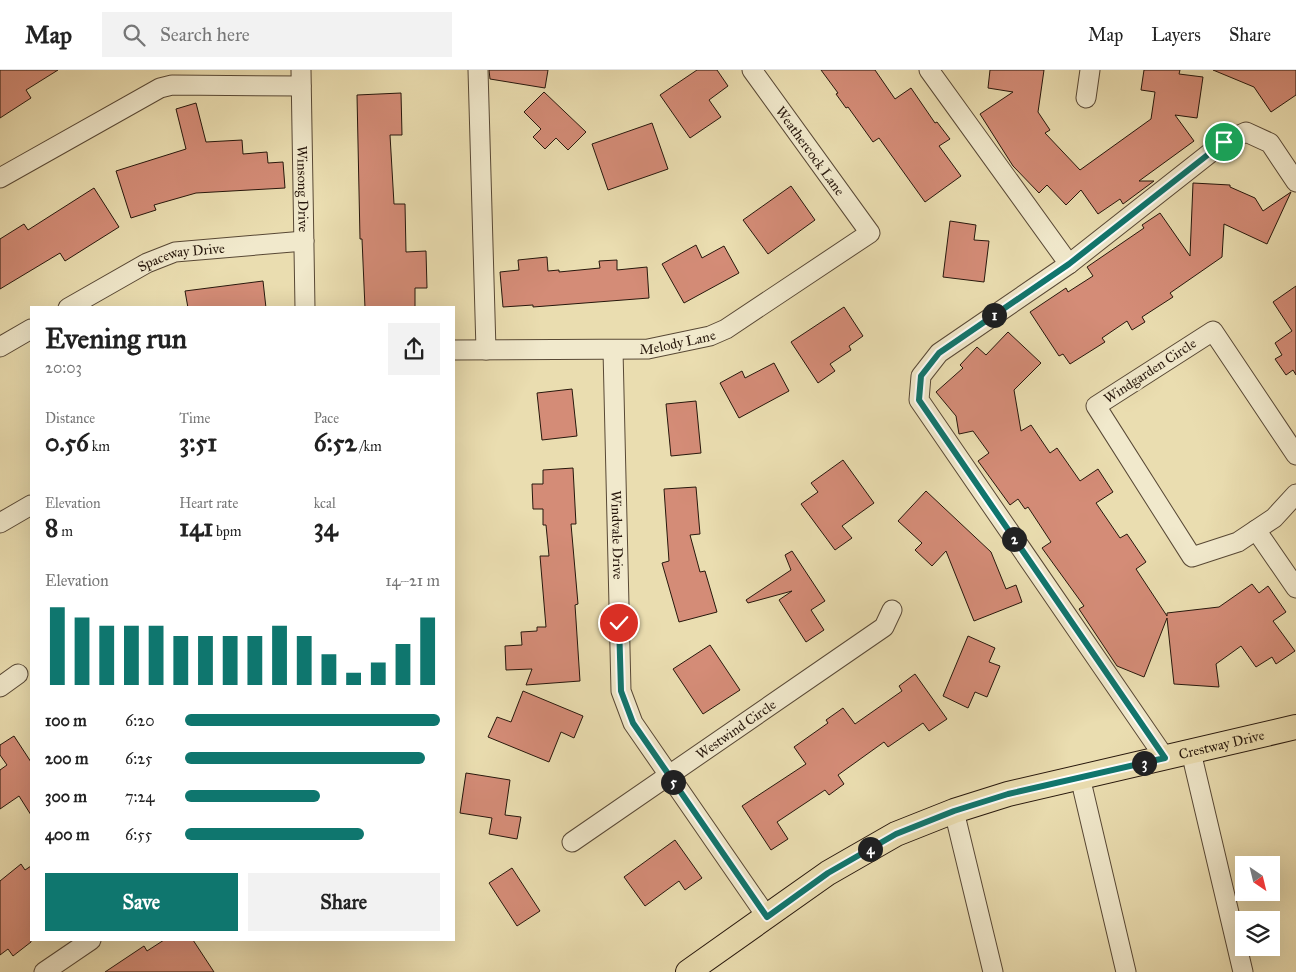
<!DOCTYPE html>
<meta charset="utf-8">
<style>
:root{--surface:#fff;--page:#f2f2f2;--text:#222;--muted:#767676;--line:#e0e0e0;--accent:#0f766e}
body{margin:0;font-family:"IM FELL Great Primer",serif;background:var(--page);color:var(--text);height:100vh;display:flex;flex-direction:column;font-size:19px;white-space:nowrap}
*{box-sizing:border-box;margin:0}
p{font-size:16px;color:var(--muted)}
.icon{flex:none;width:28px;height:28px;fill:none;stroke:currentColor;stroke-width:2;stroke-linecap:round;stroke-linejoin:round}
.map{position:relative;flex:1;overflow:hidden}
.sheet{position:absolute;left:30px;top:236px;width:425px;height:635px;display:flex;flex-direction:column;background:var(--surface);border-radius:0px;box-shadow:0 5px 20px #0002}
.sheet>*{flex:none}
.needle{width:32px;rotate:145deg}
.fabs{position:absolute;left:1235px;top:786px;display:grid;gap:10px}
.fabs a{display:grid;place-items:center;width:45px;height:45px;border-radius:0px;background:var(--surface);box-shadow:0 5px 20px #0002;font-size:25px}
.pin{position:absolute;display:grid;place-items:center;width:42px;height:42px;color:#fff;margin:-21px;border:2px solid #fff;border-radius:50%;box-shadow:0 1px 5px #0007}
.km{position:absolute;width:25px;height:25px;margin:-12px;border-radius:50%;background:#222;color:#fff;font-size:14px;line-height:25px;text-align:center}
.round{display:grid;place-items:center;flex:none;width:52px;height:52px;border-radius:0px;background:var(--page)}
.summary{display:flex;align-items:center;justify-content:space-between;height:85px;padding:0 15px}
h1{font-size:28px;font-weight:700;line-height:38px}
.figures{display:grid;grid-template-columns:repeat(3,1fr);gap:8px;height:85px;padding:5px 15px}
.figures div{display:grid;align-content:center}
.figures b{font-size:25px;font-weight:700}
.figures small{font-size:14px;font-weight:400}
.figures p{font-size:14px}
.chart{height:140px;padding:10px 15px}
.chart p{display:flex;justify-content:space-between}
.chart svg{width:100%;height:90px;margin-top:5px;stroke:var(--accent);stroke-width:6}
.button{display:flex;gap:10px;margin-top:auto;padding:10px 15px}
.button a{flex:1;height:58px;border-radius:0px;background:var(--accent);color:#fff;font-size:20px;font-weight:700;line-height:58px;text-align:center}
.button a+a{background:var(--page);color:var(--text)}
ul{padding:0 15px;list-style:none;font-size:16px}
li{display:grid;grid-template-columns:80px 60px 1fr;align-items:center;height:38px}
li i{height:12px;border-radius:6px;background:var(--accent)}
header{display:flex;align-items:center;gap:30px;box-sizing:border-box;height:70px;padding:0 25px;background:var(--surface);border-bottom:1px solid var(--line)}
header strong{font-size:24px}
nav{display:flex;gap:28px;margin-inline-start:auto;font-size:18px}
.search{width:350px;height:45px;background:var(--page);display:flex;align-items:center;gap:12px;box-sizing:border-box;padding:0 18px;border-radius:0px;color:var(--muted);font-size:19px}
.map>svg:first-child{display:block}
.building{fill:#d48c77;stroke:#27170c}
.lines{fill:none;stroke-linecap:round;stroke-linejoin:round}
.minor-casing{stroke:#584835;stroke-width:21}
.major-casing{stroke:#27170c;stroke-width:26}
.minor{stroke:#f1e9cc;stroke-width:19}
.major{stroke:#eaddb0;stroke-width:24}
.route-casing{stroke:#fff;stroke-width:10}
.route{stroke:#0f766e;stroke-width:6}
.labels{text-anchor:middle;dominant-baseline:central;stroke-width:5;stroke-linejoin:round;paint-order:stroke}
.street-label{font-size:14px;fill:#27170c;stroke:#f1e9cc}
</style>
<header>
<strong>Map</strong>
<div class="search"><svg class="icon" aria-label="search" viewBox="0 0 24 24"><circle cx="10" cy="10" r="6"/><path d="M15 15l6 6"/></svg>Search here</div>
<nav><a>Map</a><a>Layers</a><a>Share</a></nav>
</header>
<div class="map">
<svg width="1296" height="902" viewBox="0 0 1296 902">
<rect width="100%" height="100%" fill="#eaddb0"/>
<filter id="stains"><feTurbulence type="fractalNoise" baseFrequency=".004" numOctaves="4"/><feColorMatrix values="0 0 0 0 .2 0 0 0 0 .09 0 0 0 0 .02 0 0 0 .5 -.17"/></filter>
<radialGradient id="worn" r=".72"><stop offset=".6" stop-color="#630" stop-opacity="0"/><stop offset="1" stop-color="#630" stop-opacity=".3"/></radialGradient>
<path class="building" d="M0 0H58L26 20 31 28 0 48Z
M489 0H548L545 18 490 9Z
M697 0H717L728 16 709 30 721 47 690 68 660 25Z
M821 0H875L895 29 911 18 935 53 937 52 950 69 939 76 961 106 925 132 879 68 873 72 848 37 846 38 836 24 838 23Z
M990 0H1044L1038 42 1050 60 1045 63 1080 100 1151 49 1155 22 1141 20 1144 0H1180L1179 4 1203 7 1197 48 1175 45 1194 71 1139 111H1154L1123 134 1120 129 1098 144 1081 120 1066 135 1047 115 1039 123 1013 96 980 44 1013 22 988 18Z
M1213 0H1296V25L1271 42 1254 17Z
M544 22 586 62 568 80 556 68 545 79 533 67 541 59 524 42Z
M401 23 402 65H390L394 134H405L406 182 426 181 427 218H415V238H365L362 169H360L357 25Z
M196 33 206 72 242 70 243 84 267 82 268 93 283 92 285 118 196 123 154 135 156 140 131 148 116 101 186 79 176 39Z
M652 53 668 99 608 120 592 74Z
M1193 113 1230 115V117L1255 128 1263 141 1291 122 1267 174 1224 154 1222 187 1170 223 1173 227 1142 247 1145 252 1132 260 1127 251 1102 268 1105 272 1070 294 1063 284 1059 286 1030 242 1066 218 1068 222 1093 206 1087 197 1144 158 1142 155 1160 143 1190 186Z
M791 116 815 150 768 184 743 150Z
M94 118 119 157 65 191 60 183 0 219V169L24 154 28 160Z
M950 151 976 155 974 170 989 171 984 212 943 207Z
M696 175 702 188 724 176 739 203 684 233 662 194Z
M547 187 548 201 559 200V202L600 198 599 191 617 190V200L647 197 649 228 533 237V235L503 237 500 202 519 200 518 190Z
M263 211 266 238H188L185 221Z
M1296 216V305L1293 300 1286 305 1275 289 1282 285 1275 273 1292 261 1273 232Z
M844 237 863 266 849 276 851 280 830 294 835 301 818 313 791 272Z
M1008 262 1041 293 1014 320 1021 361 1031 355 1050 383 1057 378 1080 411 1098 399 1113 422 1096 433 1120 468 1127 464 1146 492 1136 499 1167 546V543L1219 537 1252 514 1259 523 1268 516 1286 542 1273 551 1295 581 1276 594 1272 587 1256 597 1241 576 1216 594 1219 617 1174 614 1167 548 1144 607 1117 596 1079 539 1084 536 1042 478 1051 472 1028 437 1025 439 1018 429 1010 435 978 391 989 383 973 361 959 364 956 346 936 322 963 298 960 295 977 277 986 285Z
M774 293 789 321 739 348 720 313 742 301 745 308Z
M572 319 577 366 542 370 537 323Z
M696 331 701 383 671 386 666 334Z
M843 390 874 433 842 456 852 468 835 480 801 434 818 422 811 413Z
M573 398 576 454H571L578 534 575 535 580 611 526 615 532 599 506 600 505 576 522 575 521 562 537 561V557H546L540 486H549L546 455H543V439H533L532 414H543V400Z
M696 417 700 464 690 465 700 502 705 501 717 542 679 552 662 493 669 491 664 419Z
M926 421 991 482 1006 519 1016 515 1022 532 974 551 946 481 932 496 915 480 922 473 898 451Z
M792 481 825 531 811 540 824 560 806 572 779 530 792 521 748 533 746 530 791 500 785 485Z
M968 566 995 578 989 592 1000 596 987 627 975 622 968 638 943 626Z
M710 575 740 620 703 644 673 599Z
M915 604 947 649 929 661 923 653 888 677 884 672 838 705 844 714 829 725 825 720 777 752 788 769 771 780 742 736 806 694 794 677 828 653 826 650 843 638 855 654 902 621 899 616Z
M523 621 583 646 574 668 561 662 549 692 488 667 497 647 511 652Z
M14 666 31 692V745L19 726 0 739V700L7 695 0 685V675Z
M466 703 510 710 505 745 521 747 517 769 489 764 492 748 460 743Z
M675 770 702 808 685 820 679 811 645 836 624 807Z
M21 794 25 800 31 796V872L13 886 8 879 0 885V811Z
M512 798 540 841 517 856 489 813Z
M164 870H193L214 902H105L144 876 147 881Z"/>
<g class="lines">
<defs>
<g id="minor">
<path id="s1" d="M301 0 305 238"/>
<path d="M478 0 486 280"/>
<path d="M929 0 1069 194"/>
<path d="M1086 28 1090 0"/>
<path d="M0 108 160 18 172 15 301 16"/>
<path id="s2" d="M68 238 147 193 175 182 304 171"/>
<path d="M0 277 31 259"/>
<path id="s3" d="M454 280 648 279 710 266 726 259 870 163 752 0"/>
<path id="s4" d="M613 280 621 621 633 653 767 847"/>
<path d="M1296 385 1213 261 1096 336 1192 487 1238 472 1274 448 1296 424"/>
<path d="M0 453 31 435"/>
<path d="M1256 460 1296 518"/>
<path d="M0 617 18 604"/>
<path d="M1191 682 1243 902"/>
<path d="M1165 688 919 330 921 306 939 283 1069 194 1224 72 1246 62 1270 73 1296 112"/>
<path d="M1080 707 1126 902"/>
<path d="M954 741 993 902"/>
<path id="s5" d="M572 772 884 557 892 540"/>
<path d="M44 902 91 870"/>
</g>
<g id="major">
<path id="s6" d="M688 902 828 803 896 764 954 741 1008 724 1296 657"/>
</g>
</defs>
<use href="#minor" class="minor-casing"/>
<use href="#major" class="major-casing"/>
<use href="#minor" class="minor"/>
<use href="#major" class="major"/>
</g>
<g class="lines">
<defs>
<path id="route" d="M619 553 621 621 633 653 767 847 828 803 896 764 954 741 1008 724 1165 688 919 330 921 306 939 283 1069 194 1224 72"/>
</defs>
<use href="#route" class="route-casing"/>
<use href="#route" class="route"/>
</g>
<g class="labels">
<g class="street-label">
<text transform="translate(810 81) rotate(54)">Weathercock Lane</text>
<text stroke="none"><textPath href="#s1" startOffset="119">Winsong Drive</textPath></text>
<text stroke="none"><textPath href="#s2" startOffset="126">Spaceway Drive</textPath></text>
<text stroke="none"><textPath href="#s3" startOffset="224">Melody Lane</textPath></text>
<text transform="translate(1150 301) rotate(-33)">Windgarden Circle</text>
<text stroke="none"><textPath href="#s4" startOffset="185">Windvale Drive</textPath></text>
<text stroke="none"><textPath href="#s5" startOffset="199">Westwind Circle</textPath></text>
<text stroke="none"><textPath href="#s6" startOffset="588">Crestway Drive</textPath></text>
</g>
</g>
<rect width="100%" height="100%" filter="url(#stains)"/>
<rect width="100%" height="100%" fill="url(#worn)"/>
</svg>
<div class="fabs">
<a><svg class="needle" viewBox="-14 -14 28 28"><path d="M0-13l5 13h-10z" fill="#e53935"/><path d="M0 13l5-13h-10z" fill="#767676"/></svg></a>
<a><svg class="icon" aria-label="layers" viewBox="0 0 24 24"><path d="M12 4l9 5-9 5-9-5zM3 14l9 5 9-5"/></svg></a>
</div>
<div class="pin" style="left:1224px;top:72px;background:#1e9e55"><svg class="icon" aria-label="arrive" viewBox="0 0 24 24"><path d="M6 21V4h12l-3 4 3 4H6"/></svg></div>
<div class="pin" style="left:619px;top:553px;background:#d93025"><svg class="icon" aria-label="check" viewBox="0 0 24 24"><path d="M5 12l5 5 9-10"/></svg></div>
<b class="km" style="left:994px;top:245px">1</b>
<b class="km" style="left:1014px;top:469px">2</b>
<b class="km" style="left:1144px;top:693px">3</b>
<b class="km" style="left:870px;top:779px">4</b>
<b class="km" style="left:673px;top:712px">5</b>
<section class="sheet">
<div class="summary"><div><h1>Evening run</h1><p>20:03</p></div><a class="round"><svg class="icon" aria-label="share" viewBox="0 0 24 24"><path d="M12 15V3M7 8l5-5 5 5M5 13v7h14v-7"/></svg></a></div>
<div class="figures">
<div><p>Distance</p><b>0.56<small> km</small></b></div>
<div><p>Time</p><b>3:51</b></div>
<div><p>Pace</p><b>6:52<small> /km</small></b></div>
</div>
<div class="figures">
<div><p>Elevation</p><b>8<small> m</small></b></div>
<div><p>Heart rate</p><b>141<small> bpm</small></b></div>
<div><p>kcal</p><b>34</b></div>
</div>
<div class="chart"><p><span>Elevation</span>14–21 m</p>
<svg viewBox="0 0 160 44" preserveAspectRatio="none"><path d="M5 44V6M15 44V11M25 44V15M35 44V15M45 44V15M55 44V20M65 44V20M75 44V20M85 44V20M95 44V15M105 44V20M115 44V29M125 44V38M135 44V33M145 44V24M155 44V11"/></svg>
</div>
<ul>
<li><b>100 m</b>6:20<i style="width:100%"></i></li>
<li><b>200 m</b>6:25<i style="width:94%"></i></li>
<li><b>300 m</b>7:24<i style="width:53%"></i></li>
<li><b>400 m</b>6:55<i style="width:70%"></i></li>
</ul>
<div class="button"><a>Save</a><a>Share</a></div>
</section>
</div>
